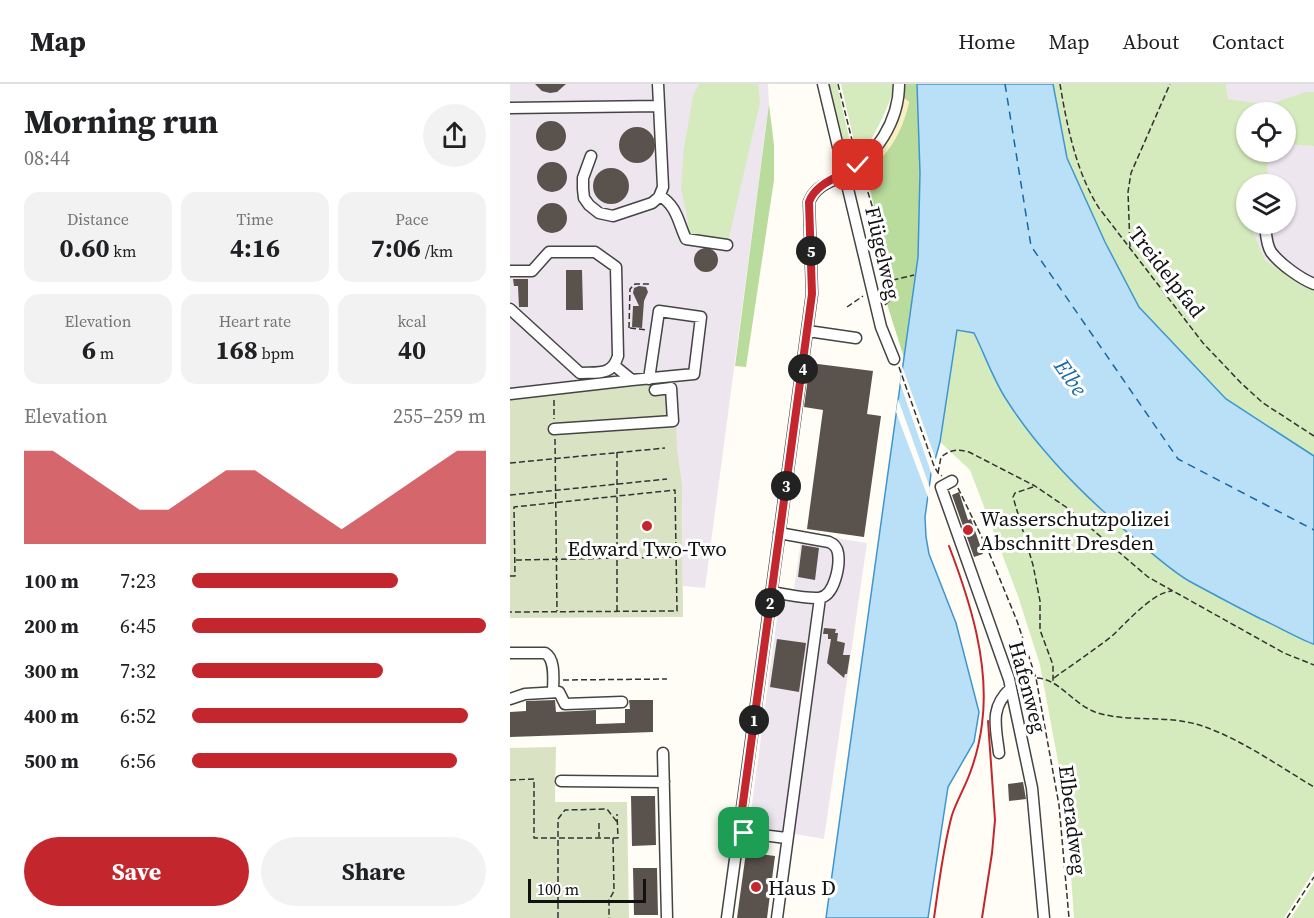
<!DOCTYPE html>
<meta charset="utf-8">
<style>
:root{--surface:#fff;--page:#f2f2f2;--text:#202124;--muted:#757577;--line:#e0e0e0;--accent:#c4262e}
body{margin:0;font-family:"Source Serif 4",serif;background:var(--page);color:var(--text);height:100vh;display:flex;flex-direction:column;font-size:22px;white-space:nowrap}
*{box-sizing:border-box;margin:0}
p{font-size:20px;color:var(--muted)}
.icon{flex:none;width:33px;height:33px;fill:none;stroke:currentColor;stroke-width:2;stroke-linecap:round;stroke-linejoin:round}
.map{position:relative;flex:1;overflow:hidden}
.side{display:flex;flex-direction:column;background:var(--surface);width:510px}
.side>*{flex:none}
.tools{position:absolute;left:726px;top:18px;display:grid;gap:12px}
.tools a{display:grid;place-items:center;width:60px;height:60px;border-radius:50%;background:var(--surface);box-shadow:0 2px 4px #0004;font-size:30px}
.scale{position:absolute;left:18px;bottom:15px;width:118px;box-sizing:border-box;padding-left:6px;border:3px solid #111;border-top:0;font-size:16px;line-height:21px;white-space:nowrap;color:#111;-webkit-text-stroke:4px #fff;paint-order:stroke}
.pin{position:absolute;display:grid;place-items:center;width:51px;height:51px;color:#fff;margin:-26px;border-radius:12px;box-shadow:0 3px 9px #0006}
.km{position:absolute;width:30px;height:30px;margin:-15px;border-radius:50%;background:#222;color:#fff;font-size:16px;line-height:30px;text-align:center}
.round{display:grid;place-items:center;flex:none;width:63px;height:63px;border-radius:32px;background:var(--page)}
.overview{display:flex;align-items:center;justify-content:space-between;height:102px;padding:0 24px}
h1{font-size:33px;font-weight:700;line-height:45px}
.metrics{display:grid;grid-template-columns:repeat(3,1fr);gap:9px;height:102px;padding:6px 24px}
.metrics div{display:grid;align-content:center;border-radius:15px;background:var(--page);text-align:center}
.metrics b{font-size:26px;font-weight:700}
.metrics small{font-size:16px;font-weight:400}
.metrics p{font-size:16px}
.chart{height:168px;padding:12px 24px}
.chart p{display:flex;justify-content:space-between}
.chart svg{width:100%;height:108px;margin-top:6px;fill:var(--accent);opacity:.7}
.primary-button{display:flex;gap:12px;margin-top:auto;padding:12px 24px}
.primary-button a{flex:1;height:69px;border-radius:36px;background:var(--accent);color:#fff;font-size:24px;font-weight:700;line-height:69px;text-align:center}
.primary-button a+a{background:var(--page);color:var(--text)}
ul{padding:0 24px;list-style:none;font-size:20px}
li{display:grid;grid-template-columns:96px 72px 1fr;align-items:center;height:45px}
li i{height:15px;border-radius:8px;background:var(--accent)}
header{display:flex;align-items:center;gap:36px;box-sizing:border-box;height:84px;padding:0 30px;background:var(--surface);border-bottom:2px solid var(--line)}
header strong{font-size:28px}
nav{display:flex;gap:33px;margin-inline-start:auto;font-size:21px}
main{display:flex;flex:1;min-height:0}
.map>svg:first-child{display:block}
.industrial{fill:#eee6ef;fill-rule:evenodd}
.green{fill:#d5ebbd}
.forest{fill:#b9dc9c}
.sand{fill:#fbeec1}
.cemetery{fill:#d9e3c4}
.water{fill:#b9e0f7;stroke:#3f96cf;stroke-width:1.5}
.pier{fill:#fffdf5}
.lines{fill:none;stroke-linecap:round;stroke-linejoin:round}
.ferry{stroke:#1768a6;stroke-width:1.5;stroke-dasharray:8 6;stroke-linecap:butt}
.building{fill:#5a524d}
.minor-casing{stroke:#444;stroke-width:13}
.path{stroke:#333;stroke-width:1.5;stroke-dasharray:6 3;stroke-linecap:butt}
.minor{stroke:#fff;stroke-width:10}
.rail{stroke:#c4262e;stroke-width:2}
.route-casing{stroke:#fff;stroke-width:12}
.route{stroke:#c4262e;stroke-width:8}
.poi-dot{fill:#c4262e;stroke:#fff;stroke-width:2}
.labels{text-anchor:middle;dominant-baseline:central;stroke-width:6;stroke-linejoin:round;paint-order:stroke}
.street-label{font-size:21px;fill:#111;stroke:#fff}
.poi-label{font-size:21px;fill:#111;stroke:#fff;text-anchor:start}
.water-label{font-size:22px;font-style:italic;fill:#1768a6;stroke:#fff}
</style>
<header>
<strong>Map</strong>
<nav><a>Home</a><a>Map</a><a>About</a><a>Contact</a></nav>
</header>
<main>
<section class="side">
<div class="overview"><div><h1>Morning run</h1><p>08:44</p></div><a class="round"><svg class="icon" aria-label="share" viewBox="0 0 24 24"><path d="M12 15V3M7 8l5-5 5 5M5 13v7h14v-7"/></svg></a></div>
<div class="metrics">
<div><p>Distance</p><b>0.60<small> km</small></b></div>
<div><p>Time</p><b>4:16</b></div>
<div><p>Pace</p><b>7:06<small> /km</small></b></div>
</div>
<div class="metrics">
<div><p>Elevation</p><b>6<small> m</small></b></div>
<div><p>Heart rate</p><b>168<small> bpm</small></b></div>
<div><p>kcal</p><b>40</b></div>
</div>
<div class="chart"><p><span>Elevation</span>255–259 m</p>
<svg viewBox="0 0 160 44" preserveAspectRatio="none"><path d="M0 44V6L10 6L20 14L30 22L40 30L50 30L60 22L70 14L80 14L90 22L100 30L110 38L120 30L130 22L140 14L150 6L160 6V44z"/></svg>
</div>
<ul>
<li><b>100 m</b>7:23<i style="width:70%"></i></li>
<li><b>200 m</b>6:45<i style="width:100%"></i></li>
<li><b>300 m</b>7:32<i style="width:65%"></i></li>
<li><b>400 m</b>6:52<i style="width:94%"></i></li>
<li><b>500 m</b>6:56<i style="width:90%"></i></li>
</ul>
<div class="primary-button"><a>Save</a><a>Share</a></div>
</section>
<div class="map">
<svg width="804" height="834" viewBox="0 0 804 834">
<rect width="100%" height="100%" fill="#fffdf5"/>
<path class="industrial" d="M0 0H258L259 20 195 504 173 502 172 399 167 364 0 314Z
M716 0H804V203L792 202 755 176 751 167 740 140H776V100H736V128L721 46ZM736 28H776V68H736Z
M292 449 357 459 314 755 245 743 240 735 271 504 284 505Z"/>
<path class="green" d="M189 0H248L250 19 218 158 180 152 177 147 178 137 171 104 174 64 183 12Z
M317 0H327L344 76H340L333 67Z
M331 0H384C384 15 359 63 348 75Z
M543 0H716L718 15 758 21 796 8H804V62L776 60V28H736V68H757L758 100H736V111H733L736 140H740L755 176 792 202 804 203V372L716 315 629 223 595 158 557 74Z
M447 246 464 249 495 313 533 367 557 390 591 426 649 475 679 496 735 528 804 560V787L774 834H564L556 720 530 581 508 512 460 386 430 358Z
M804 798V834H781Z"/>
<path class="forest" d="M394 0H407L410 89 408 173 394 274 377 220 378 197 377 184 361 109 351 84 357 80 362 84C383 63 392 47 399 18L394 14Z
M259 20 264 61V96L236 283 225 282Z"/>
<path class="sand" d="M394 14 399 18C392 47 383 62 362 85L357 80C377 60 388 41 394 14Z"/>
<path class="cemetery" d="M164 297 167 364 172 399 173 533 0 534V314Z
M46 663 45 718H117L119 834H0V664Z"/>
<path class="water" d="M407 0H543L557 74 595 158 629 223 716 315 804 372V560C797 559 761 539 751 535 727 523 703 510 679 497 659 485 642 469 625 455 576 414 530 369 496 315 483 295 475 271 464 249L447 246 430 358 421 390 415 433 416 453 419 470 446 539 469 628 464 658 438 703 418 834H316L408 173 410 89Z"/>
<path class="pier" d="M392 282 426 376 422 391 390 299Z
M388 315 420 404 419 416 386 328Z"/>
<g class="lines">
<path class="ferry" d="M495 0 521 162 668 375 804 446"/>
</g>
<path class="building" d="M25 0H56L47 8 40 9 32 7Z
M26 52a15 15 0 1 1 30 0a15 15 0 1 1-30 0Z
M109 61a18 18 0 1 1 36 0a18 18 0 1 1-36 0Z
M27 93a15 15 0 1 1 30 0a15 15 0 1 1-30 0Z
M83 102a18 18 0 1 1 36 0a18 18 0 1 1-36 0Z
M27 134a15 15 0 1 1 30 0a15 15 0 1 1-30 0Z
M184 176a12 12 0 1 1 24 0a12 12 0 1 1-24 0Z
M56 186H72L73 226H56Z
M3 195H18V223H9L8 202H4Z
M129 202 136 203 138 208 134 217 132 244 122 243 123 222H129L123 209 124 204Z
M300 279 363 287 357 330 371 332 354 453 297 445 313 326 294 323Z
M449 408 458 436 461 435 473 470 464 473 442 411Z
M292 461 309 464 305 496 288 493Z
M314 544 326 545 325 549H328L327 557 335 559 333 571H340L337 590H335L334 594 317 579 321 555H318V550H313Z
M267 555 296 559 289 608 260 603Z
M45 616 46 628 86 626V640L115 639V625H120L119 616H143V648L0 653V628L16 627V617Z
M513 698 516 715 499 717 498 700Z
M121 712H145L146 761 122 762Z
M236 768 265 772 257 834H227Z
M123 784H147L148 831H124Z"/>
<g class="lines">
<defs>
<path id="minor" d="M313 0 371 243 384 275
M0 24 149 22
M81 72 73 94V105L74 114 79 121 89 129 103 132 142 119 149 113 153 103 148 0
M150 112C167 122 168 138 176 155L217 161
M755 140C756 149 756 160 761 168 770 180 791 195 804 200
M0 187H22L39 168H85L106 183 108 272C102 292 88 288 70 289L0 225
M298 247 346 254
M105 282 122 296 184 290 191 233 149 227 139 295
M0 310 122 296
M44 345 163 337 161 304 145 306
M442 397 431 403 499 595 522 704 534 834
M261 508C275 510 296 515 309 514 325 512 330 481 328 469 327 463 324 460 319 458L269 449
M0 569H35C46 575 43 597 43 608
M0 615 15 610 49 608 55 620 112 618
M153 669 157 834
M489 669C486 643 479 624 501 604
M51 697 154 698
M229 748 276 754
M217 834 302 210 299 118C306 101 319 99 334 91 366 73 389 37 389 0
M267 834 310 514"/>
</defs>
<use href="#minor" class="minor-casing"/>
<path class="path" d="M328 0 346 72
M550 0C557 42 566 88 589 124L693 259 731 299 753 319 804 352
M352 91C365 126 379 181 375 218
M620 163 618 108 621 89 660 0
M375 221 381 215 383 196 404 191
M337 223 353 212
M119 244 120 205 125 200H141
M120 244 136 246
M389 283 424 382 428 389 432 392
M44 316V335
M45 355 47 527
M107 368V527
M0 379 155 364
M428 389 431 373C442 365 447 365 459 368L525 402 556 423 638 493 774 569 804 581
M523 403 505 409 503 413 523 481 530 517V546L543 581V597
M448 404 478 466 507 537 526 594 549 721 559 834
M0 411 157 395
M6 476 166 473
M0 492H5L4 423 165 406 167 527 0 528
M527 594C549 595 562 619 585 628 614 638 647 632 677 638 718 646 767 681 804 703
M544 594C563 580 583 567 602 552 616 539 643 508 662 507
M53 596 157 595
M0 696 24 695V754H103L104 807 99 816V834
M89 739V753
M103 754H108L107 730
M48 834V735L55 726 97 725 107 738
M777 834 804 793"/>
<use href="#minor" class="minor"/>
<path class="rail" d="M424 834C429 799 433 764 442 731 447 716 455 703 460 689 466 673 470 656 472 640 480 580 460 517 439 462
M472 834 482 769 485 736 478 637"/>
</g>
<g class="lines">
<defs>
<path id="route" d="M234 749 229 748 302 210 299 118C306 98 331 93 348 81"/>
</defs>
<use href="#route" class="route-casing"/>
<use href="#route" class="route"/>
</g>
<g class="poi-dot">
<circle cx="137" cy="442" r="6"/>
<circle cx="458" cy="446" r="6"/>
<circle cx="246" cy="803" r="6"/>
</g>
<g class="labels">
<g class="street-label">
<text transform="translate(373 169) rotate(77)">Flügelweg</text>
<text transform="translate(657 188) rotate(52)">Treidelpfad</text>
<text transform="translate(518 603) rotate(75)">Hafenweg</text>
<text transform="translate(563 736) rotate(83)">Elberadweg</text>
</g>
<g class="poi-label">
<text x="470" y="434">Wasserschutzpolizei<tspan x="470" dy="24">Abschnitt Dresden</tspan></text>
<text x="137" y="464" text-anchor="middle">Edward Two-Two</text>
<text x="258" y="803">Haus D</text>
</g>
<g class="water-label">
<text transform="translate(561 293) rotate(55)">Elbe</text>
</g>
</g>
</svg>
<div class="tools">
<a><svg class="icon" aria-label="locate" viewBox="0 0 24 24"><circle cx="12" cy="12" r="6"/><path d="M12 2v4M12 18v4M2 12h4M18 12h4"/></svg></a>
<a><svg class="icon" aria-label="layers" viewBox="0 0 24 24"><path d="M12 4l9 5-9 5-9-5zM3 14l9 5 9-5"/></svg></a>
</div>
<div class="scale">100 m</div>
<div class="pin" style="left:234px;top:749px;background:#1e9e55"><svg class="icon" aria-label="arrive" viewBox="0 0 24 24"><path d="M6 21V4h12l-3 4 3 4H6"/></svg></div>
<div class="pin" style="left:348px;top:81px;background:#d93025"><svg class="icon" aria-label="check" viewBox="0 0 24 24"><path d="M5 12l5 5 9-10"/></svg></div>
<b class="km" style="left:244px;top:636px">1</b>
<b class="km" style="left:260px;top:519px">2</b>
<b class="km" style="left:276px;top:402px">3</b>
<b class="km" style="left:293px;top:285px">4</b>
<b class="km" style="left:301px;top:167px">5</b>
</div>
</main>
